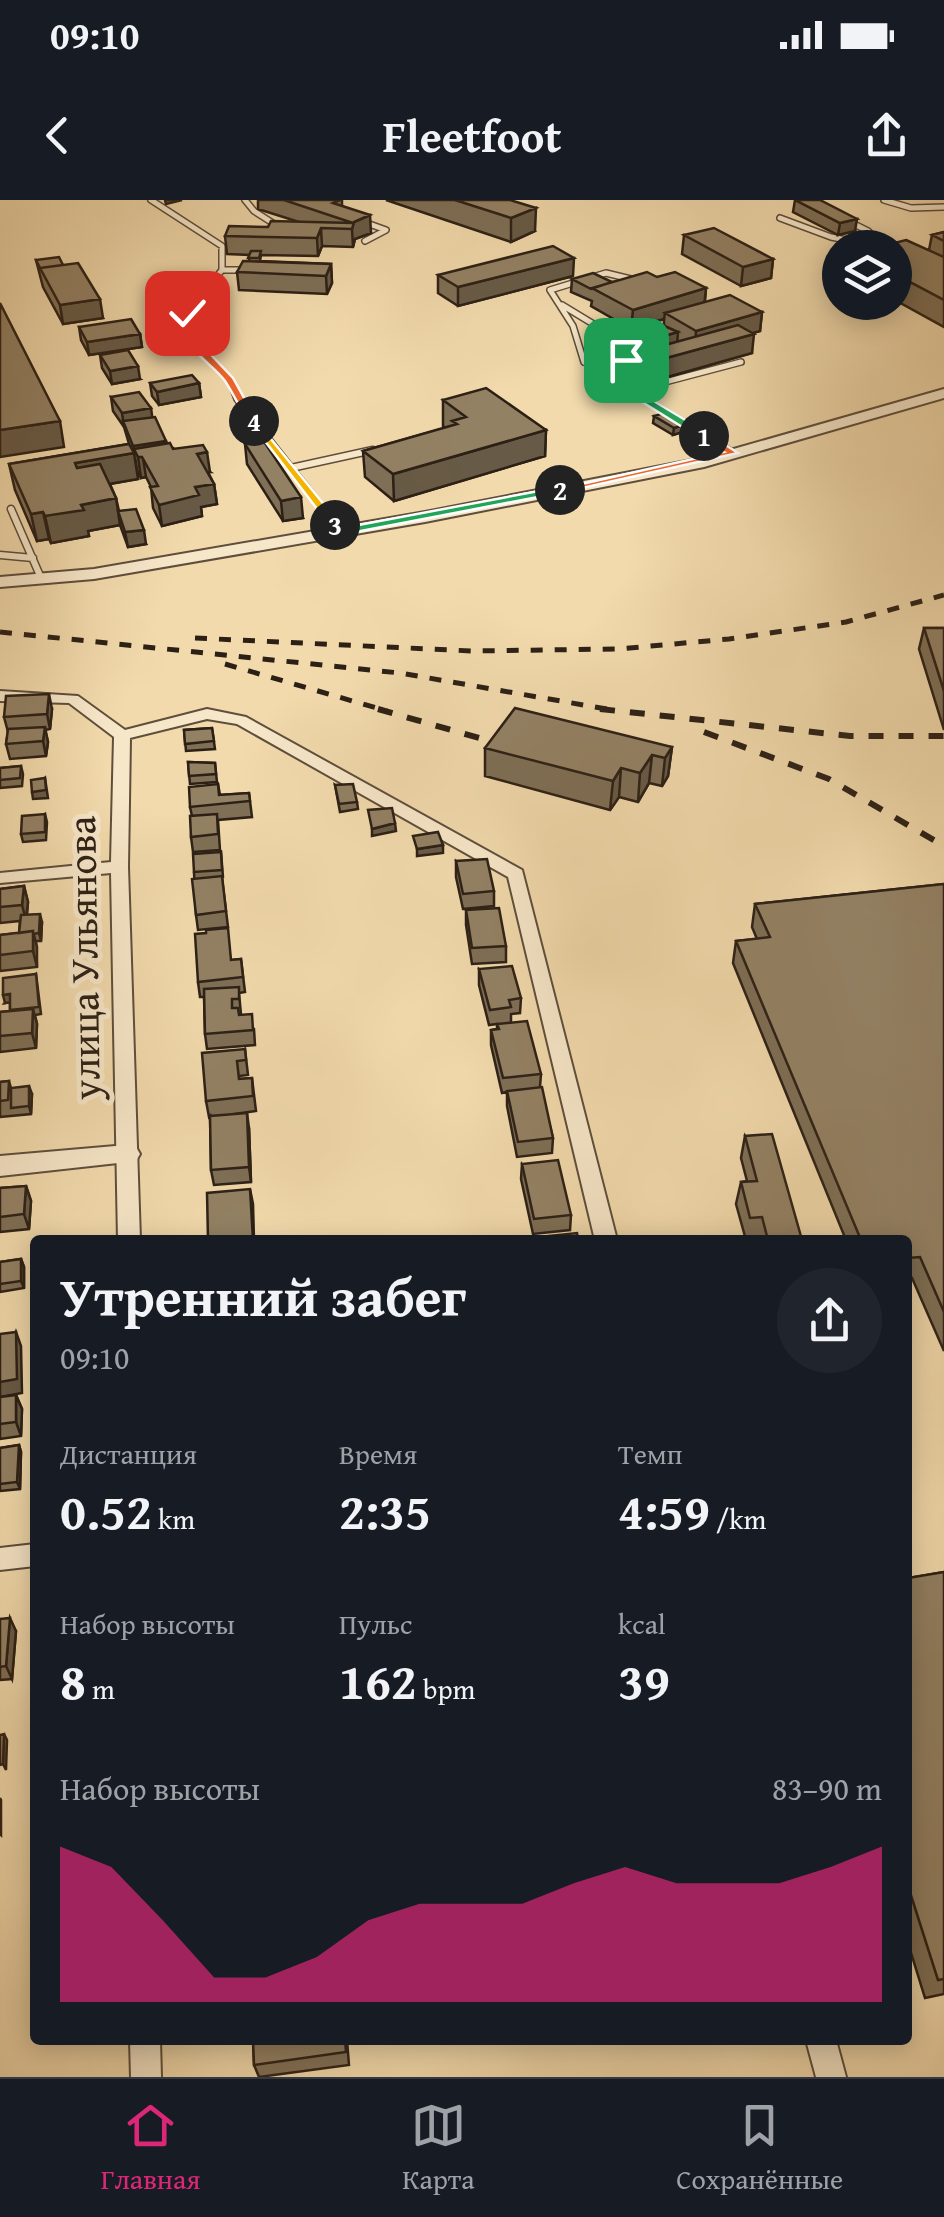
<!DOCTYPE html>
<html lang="ru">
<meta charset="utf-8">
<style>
:root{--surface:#171b24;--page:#20242c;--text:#f1f3f6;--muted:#9ea1a6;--line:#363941;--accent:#db2777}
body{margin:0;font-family:"Gentium Book Plus",serif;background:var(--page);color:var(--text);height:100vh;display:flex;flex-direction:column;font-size:38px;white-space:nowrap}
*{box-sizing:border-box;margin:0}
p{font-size:32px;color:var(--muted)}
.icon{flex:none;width:55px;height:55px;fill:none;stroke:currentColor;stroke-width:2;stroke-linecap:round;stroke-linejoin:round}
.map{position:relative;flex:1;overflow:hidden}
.sheet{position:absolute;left:30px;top:1035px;width:882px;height:810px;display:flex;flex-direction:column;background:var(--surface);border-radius:10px;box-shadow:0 5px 25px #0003}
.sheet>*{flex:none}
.buttons{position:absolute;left:822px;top:30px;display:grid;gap:20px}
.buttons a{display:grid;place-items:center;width:90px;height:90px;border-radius:50%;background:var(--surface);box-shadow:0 5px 25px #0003;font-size:50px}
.pin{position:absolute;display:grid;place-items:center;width:85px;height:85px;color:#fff;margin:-42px;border-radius:20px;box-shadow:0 5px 15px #0006}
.km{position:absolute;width:50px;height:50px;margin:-25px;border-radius:50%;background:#222;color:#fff;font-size:28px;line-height:50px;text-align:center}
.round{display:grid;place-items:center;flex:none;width:105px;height:105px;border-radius:52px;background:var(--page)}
.overview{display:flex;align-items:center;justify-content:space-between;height:170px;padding:0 30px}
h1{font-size:55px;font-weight:600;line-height:75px}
.stats{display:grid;grid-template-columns:repeat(3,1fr);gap:15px;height:170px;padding:10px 30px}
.stats div{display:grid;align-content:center}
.stats b{font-size:50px;font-weight:600}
.stats small{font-size:28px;font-weight:400}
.stats p{font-size:28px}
.chart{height:280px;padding:20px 30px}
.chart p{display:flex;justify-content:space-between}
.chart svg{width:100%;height:180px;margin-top:10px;fill:var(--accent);opacity:.7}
.status{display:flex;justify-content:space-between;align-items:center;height:70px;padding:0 50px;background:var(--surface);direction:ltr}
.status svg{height:28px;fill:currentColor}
header{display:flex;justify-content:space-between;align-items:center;height:130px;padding:0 30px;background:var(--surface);font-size:45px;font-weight:600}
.tabs{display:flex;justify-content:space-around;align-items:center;height:140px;border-top:2px solid var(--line);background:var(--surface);font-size:28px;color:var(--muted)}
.tabs a{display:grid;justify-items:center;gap:5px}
.tabs .selected{color:var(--accent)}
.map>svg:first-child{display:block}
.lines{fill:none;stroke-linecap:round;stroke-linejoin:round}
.service-far1-casing{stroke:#5e4e3c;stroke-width:8}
.service-casing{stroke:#5e4e3c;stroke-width:9}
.minor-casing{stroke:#5e4e3c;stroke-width:4}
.tertiary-casing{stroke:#5e4e3c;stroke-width:4}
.service-far1{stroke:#f7e7c9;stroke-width:5}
.service{stroke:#f7e7c9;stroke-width:6}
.minor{fill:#f7e7c9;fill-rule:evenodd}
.tertiary{fill:#f7e7c9;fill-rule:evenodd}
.rail-far1{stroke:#2c2016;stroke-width:5;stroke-dasharray:12 12;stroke-linecap:butt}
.rail{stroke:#2c2016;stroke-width:6;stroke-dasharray:15 15;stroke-linecap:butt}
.wall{fill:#7e6f56;stroke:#2c2016;stroke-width:2.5;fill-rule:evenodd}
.shaded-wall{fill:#675a46;stroke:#2c2016;stroke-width:2.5}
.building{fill:#938164;stroke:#2c2016;stroke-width:2.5}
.split-1{fill:#22a559;stroke:#fff;stroke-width:2.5}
.split-2{fill:#f0652b;stroke:#fff;stroke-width:2.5}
.split-3{fill:#22a559;stroke:#fff;stroke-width:2.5}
.split-4{fill:#f5b400;stroke:#fff;stroke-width:2.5}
.split-5{fill:#f0652b;stroke:#fff;stroke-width:2.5}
.split-6{fill:#f5b400;stroke:#fff;stroke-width:2.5}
.labels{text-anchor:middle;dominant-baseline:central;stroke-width:10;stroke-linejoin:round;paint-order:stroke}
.street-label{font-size:40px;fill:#2c2016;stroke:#f7e7c9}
</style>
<div class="status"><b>09:10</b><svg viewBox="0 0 49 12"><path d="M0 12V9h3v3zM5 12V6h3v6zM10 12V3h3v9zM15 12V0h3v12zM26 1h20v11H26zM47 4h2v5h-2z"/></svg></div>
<header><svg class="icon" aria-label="back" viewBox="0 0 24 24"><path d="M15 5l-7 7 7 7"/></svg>Fleetfoot<svg class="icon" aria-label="share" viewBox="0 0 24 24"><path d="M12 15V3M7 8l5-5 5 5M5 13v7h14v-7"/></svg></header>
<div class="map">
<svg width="944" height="1877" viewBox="0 0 944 1877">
<rect width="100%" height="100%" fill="#f2daac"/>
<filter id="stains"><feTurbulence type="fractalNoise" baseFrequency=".002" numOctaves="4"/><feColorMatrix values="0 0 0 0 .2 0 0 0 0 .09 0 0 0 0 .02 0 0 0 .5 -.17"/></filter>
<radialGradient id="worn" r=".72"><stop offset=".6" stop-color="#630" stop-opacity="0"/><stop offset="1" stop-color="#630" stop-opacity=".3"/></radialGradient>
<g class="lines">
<defs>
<path id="service-far1" d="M151 0 222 46V70
M245 0 254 11 279 27
M884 0 911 8 944 7
M780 18 831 37 887 48
M844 19 868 31 879 43
M361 21 386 30 365 41
M250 70H222L187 113 191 140 230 180 237 199 259 227
M643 82 606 73 550 90 573 126 584 162 691 227
M562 105 623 142 626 160
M592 166 654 154
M631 191 741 162"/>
<path id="service" d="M257 225 341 332
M687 225 733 253
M291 268 373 250
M11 309 41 378
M0 355 33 358"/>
<path id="minor" d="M0 491 78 496 125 530 207 509 246 517 522 670 617 1040H595L508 677 237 524 207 519 130 538 128 667 140 1040H118L111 673 0 683V673L111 662 114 537 69 503 0 501Z
M35 1344V1366L0 1370V1348Z
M130 1840H160L161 1877H131Z
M806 1840H836L846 1877H816Z"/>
<path id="tertiary" d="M944 189V198L704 267 425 322 94 379 0 387V377L94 369 425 312 702 258Z
M127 945 136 947 140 954 136 961 0 976V956Z"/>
</defs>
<use href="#service-far1" class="service-far1-casing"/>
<use href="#service" class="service-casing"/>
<use href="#minor" class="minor-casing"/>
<use href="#tertiary" class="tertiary-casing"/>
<use href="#service-far1" class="service-far1"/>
<use href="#service" class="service"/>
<use href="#minor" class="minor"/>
<use href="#tertiary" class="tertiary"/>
<path class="rail-far1" d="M0 432 400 473 618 511
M195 438 472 451 618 449 729 439 846 422 944 395
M225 464 387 511"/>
<path class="rail" d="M378 509 507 546
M600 509 850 536H944
M704 532 829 579 944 646"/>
</g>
<path class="wall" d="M258 0H342V6L371 33 355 39 353 47 322 46 318 56 261 55 260 61 331 64 332 83 327 94 239 90 237 72 249 61 250 55 227 54 225 36 296 21 258 9Z
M386 0H510L535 31 511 42Z
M795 0 855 31 838 35 793 12Z
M944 32V127L895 100V48L929 50 932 35Z
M684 35 773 59 771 78 741 86 682 54Z
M36 60 63 65 103 118 63 124 43 87Z
M438 75 573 76 458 106 438 93Z
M657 77 706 88 705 102 762 112 760 131 752 133V153L657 180 642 170 643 151 659 147 652 143 642 150 630 149 629 132 637 130V127L631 129 591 106 592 101 571 92 572 79 612 82ZM664 119V126L655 122Z
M79 127 140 134 142 147 89 155 81 140Z
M100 155 140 179 112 184 102 168Z
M150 183H199L201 197 159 205 152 196Z
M111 197 152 217 167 244 210 272H208L214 284 217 304 201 307 202 316 162 326 153 308 151 287 146 277 141 278 137 270 135 258 138 279 110 284 116 298 119 311 146 344 128 347 120 325 88 331 89 336 51 343 49 339 37 341 15 290 9 264 129 244 124 227 113 211Z
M443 200 546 230 545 256 394 301 365 277 363 251 445 228 443 226Z
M654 216 687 224 686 231 673 235 653 223Z
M246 236 303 318 283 321 247 264 245 244H247Z
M924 428H944V530L919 449Z
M52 509 50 529 45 530 48 542 46 556 10 559 6 544 8 532 4 517Z
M212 528 215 549 186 551 184 530Z
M672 547 668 576 662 586 649 583 638 602 619 597 610 610 485 576V548Z
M188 562 215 563 217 582 190 584Z
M21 566 23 574 22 586 0 588V568Z
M218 584 220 595 249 593 252 617 218 620 220 650 193 652 191 637 192 616 190 607Z
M335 585 357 602 358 609 340 612Z
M45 614 47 622 46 640 23 642 21 634Z
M221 652 223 677 222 678 228 727 198 730 196 715 194 672Z
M456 661 494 691V706L463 709 456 677Z
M944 684V1151L912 1078 908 1079V1040H846L733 763 736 741 757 739 752 727 755 704Z
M24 686 28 702 27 715 42 722 41 741H36L37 767 0 771V735L19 733 20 721 0 723V689Z
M466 710 506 746V762L472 764 466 725Z
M241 759 245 792 239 793 241 814 254 829 255 845 207 849 205 834 204 797H200L198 782 232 760Z
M479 769 521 798 520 813 511 814V822L541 874 540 887 553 938 552 953 517 957 507 906V892L502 893 491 845V830L497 829V824L489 825 479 785Z
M36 774 41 814 35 815 37 824 36 848 0 852V812L10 811V802L5 803Z
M245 849 248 875 239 876V879L252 878 256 911 235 914 249 928 251 982 214 985 211 970 210 916 209 917 206 901Z
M9 881 11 888 32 894 31 914 0 917V882Z
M745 936 802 1040H746L736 1004 741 982 747 981 741 958Z
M522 964 571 1015 570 1030 533 1034 521 979Z
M26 986 31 1001 29 1029 0 1032V988Z
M21 1059 24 1067V1088L0 1092V1062Z
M16 1195 22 1209 21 1236 0 1239V1197Z
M19 1245 21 1252 20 1289 0 1291V1248Z
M944 1372V1794L925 1798 908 1743V1378Z
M0 1419 16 1431 12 1479 0 1480Z
M253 1840H347L349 1865 259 1877 254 1865Z"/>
<path class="shaded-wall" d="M165 0H182L166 4Z
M536 8 535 31 511 42V18Z
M370 15 371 33 355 39 353 47 352 29 354 22Z
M857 19 855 31 838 35 840 23Z
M321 28 322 46 318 56 317 38Z
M574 58 573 76 458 106V87Z
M773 59 771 78 741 86 743 67Z
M331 64 332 83 327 94 326 76Z
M706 88 704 107 665 113 664 119 642 125 637 123V127L631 129 633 110Z
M100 99 103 118 63 124 60 105Z
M762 112 760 131 695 150 696 131Z
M654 130 652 143 642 150 643 137Z
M678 132 677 145 663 149 664 136Z
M140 134 142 147 89 155 87 142Z
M754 134 752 153 657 180 659 160Z
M138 166 140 179 112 184 110 171Z
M199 183 201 197 159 205 157 192Z
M151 208 153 222 123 221 124 227 122 213Z
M60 221 64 247 0 257V230Z
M687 224 686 231 673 235 674 228Z
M546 230 545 256 394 301 393 274Z
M166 241 168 254 143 258 146 277 141 278 138 257 133 246Z
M207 252 210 272 199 274 197 254Z
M134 253 138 279 80 289 75 263Z
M214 284 217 304 201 307 202 316 162 326 159 305 195 287Z
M301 297 303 318 283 321 281 301Z
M116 298 120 325 88 331 89 336 51 343 45 316 81 305Z
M43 312 49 339 37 341 31 314Z
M144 330 146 344 128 347 125 332Z
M49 494 52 509 50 529 47 514Z
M45 527 48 542 46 556 43 541Z
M672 547 668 576 662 586 665 558Z
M652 555 649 583 638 602 640 573Z
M621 568 619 597 610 610 613 581Z
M45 578 48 598 33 599 32 592Z
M395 623 396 631 372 636V629Z
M443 645V653L417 656V649Z
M24 686 28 702 26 720 22 705Z
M40 714 42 722 41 741 39 733Z
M33 731 37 747V767L33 751Z
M10 794 12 802 5 803 3 795Z
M33 809 37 824 36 848 32 833Z
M29 886 32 894 31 914 29 906Z
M247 913 249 928 251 982 249 967Z
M26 986 31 1001 29 1029 24 1014Z
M250 989 253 1004 254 1040H253Z
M21 1059 24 1067V1088L21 1081Z
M16 1132 21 1146 22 1193 0 1197V1182Z
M16 1195 22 1209 21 1236 16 1222Z
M19 1245 21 1252 20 1289 17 1282Z
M10 1418 16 1431 12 1479 6 1466Z
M4 1534 7 1540 6 1570 3 1564Z
M0 1598 1 1600V1635L0 1634Z"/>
<path class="building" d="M284 0H340L333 3 370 15 354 22 352 29 321 28 317 38 225 36 229 26 268 27 271 21 353 23Z
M455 0H510L536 8 511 18Z
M795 0H820L857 19 840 23Z
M714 28 773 59 743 67 684 35Z
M944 32V41L932 35Z
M906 40 944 57V100L895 74V48H875Z
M553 46 574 58 458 87 438 75Z
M251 51H261L259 58H248Z
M59 57 63 65 40 68 36 60Z
M243 61 331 64 326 76 237 72Z
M78 63 100 99 60 105 40 68Z
M647 72 657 77 675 72 706 88 633 110 592 88Z
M593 73 612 82 591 89 572 79Z
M730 95 762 112 696 131 665 113Z
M0 103 60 221 0 230Z
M131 119 140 134 87 142 79 127Z
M649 119 678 132 664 136 654 130 643 137 631 136 629 132 645 127 637 123Z
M738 125 754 134 659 160 643 151Z
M128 150 138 166 110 171 100 155Z
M192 175 199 183 157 192 150 183Z
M486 188 546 230 393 274 363 251 457 224 452 221 466 217 443 200Z
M139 192 151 208 122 213 111 197Z
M667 212 687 224 674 228 654 216Z
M155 217 166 241 133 246 123 221Z
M259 234 301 297 281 301 245 244 251 243 246 236Z
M170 243 173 249 203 245 207 252 197 254 214 284 195 287 199 295 159 305 150 287 158 286 142 257H138L134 249Z
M129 244 134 253 75 263 77 268 100 264 116 298 81 305 84 310 45 316 43 312 31 314 9 264Z
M136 309 144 330 125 332 118 311Z
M924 428H944V491Z
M49 494 47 514 4 517 6 496Z
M515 508 672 547 665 558 652 555 640 573 621 568 613 581 485 548Z
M45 527 43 541 6 544 8 529Z
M212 528 214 541 185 544 184 530Z
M188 562 215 563 216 574 189 576Z
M21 566 20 578 0 580V568Z
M45 578 46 590 32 592 31 580Z
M218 584 219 595 249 593 250 601 190 607 189 587Z
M353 584 357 602 339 604 335 585Z
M392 608 395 623 372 629 368 610Z
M45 614V632L21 634 22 616Z
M217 614 218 634 191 637 190 616Z
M438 632 443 645 417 649 413 636Z
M221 652 222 670 194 672 193 654Z
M487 659 494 691 463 694 456 661Z
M222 676 226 711 196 715 192 679Z
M944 684V1112L920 1057 908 1058V1040H861L736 741 770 737 755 704Z
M24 686 22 705 0 707V689Z
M499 708 506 746 472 748 466 710Z
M40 714 39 733 33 734V731L19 733 21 715Z
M228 728 231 760 241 759 243 777 198 782 195 734 206 733V730Z
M33 731V751L0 755V735Z
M512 766 521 798 509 800 511 807 490 810 479 769Z
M36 774 39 807 10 810V794L3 795V778Z
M239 787V799H232V808H238L239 815 252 814 253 830 205 834 204 789Z
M33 809 32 833 0 836V812Z
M527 821 541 874 503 878 491 830 499 829 497 824Z
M245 849 246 860 237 861 239 879 252 878 253 896 206 901 202 853Z
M9 881 8 900 0 901V882Z
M29 886V906L11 908V888Z
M542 887 553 938 518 942 507 891Z
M247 913 249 967 211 970 210 916Z
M772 934 802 1040H768L762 1017 750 1018 741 982 757 981 745 936Z
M558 960 571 1015 534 1019 522 964Z
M26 986 24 1014 0 1017V988Z
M250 989 253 1040H208L207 993Z
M577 1033 578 1040H539L538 1037Z
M21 1059V1081L0 1084V1062Z
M16 1132 17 1179 0 1182V1134Z
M16 1195V1222L0 1224V1197Z
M19 1245 17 1282 0 1284V1248Z
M944 1372V1779L938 1780 908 1686V1378Z
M10 1418 6 1466 0 1467V1419Z
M4 1534 3 1564 0 1565V1535Z
M253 1840H345L346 1852 254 1865Z"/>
<path class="split-1" d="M629 158V162L599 168 707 233V238H700L586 167Z"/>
<path class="split-2" d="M700 233H707L738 253 560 293 555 290 724 252 700 238Z"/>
<path class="split-3" d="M560 287 564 292 340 335 330 325 335 322 343 328Z"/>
<path class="split-4" d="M254 218 339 323V327H331L251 223Z"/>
<path class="split-5" d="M187 131H193L196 139 233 178 258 223H251C240 209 234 195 225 181 214 165 186 151 187 131Z"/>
<path class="split-6" d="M187 110 191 113 195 133 190 135 186 133 182 113Z"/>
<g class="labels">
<g class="street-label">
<text transform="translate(83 758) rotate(-91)">улица Ульянова</text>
</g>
</g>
<rect width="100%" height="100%" filter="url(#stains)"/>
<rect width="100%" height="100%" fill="url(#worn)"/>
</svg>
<div class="buttons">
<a><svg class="icon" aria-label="layers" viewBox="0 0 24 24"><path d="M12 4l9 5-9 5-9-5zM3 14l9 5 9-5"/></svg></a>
</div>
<div class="pin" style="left:626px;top:160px;background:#1e9e55"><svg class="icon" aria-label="arrive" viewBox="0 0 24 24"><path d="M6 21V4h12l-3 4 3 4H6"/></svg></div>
<div class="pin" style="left:187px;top:113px;background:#d93025"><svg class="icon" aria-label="check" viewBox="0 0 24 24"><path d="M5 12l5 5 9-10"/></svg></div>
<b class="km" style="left:704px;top:236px">1</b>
<b class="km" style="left:560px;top:290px">2</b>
<b class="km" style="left:335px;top:325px">3</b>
<b class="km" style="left:254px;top:221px">4</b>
<section class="sheet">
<div class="overview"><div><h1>Утренний забег</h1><p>09:10</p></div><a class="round"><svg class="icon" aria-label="share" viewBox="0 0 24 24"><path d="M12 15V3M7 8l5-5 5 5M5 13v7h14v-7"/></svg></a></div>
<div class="stats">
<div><p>Дистанция</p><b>0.52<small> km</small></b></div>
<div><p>Время</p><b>2:35</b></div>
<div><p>Темп</p><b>4:59<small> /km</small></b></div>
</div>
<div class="stats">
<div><p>Набор высоты</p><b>8<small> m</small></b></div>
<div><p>Пульс</p><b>162<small> bpm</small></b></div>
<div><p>kcal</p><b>39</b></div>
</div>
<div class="chart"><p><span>Набор высоты</span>83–90 m</p>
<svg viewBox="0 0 160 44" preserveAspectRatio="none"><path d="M0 44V6L10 11L20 24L30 38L40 38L50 33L60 24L70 20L80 20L90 20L100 15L110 11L120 15L130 15L140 15L150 11L160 6V44z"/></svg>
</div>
</section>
</div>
<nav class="tabs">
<a class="selected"><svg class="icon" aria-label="home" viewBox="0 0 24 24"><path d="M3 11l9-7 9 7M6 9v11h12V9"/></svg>Главная</a>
<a><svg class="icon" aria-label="map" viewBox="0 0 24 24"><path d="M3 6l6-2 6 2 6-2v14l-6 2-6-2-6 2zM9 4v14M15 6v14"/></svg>Карта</a>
<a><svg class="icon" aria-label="saved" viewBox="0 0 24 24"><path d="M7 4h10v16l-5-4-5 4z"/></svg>Сохранённые</a>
</nav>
